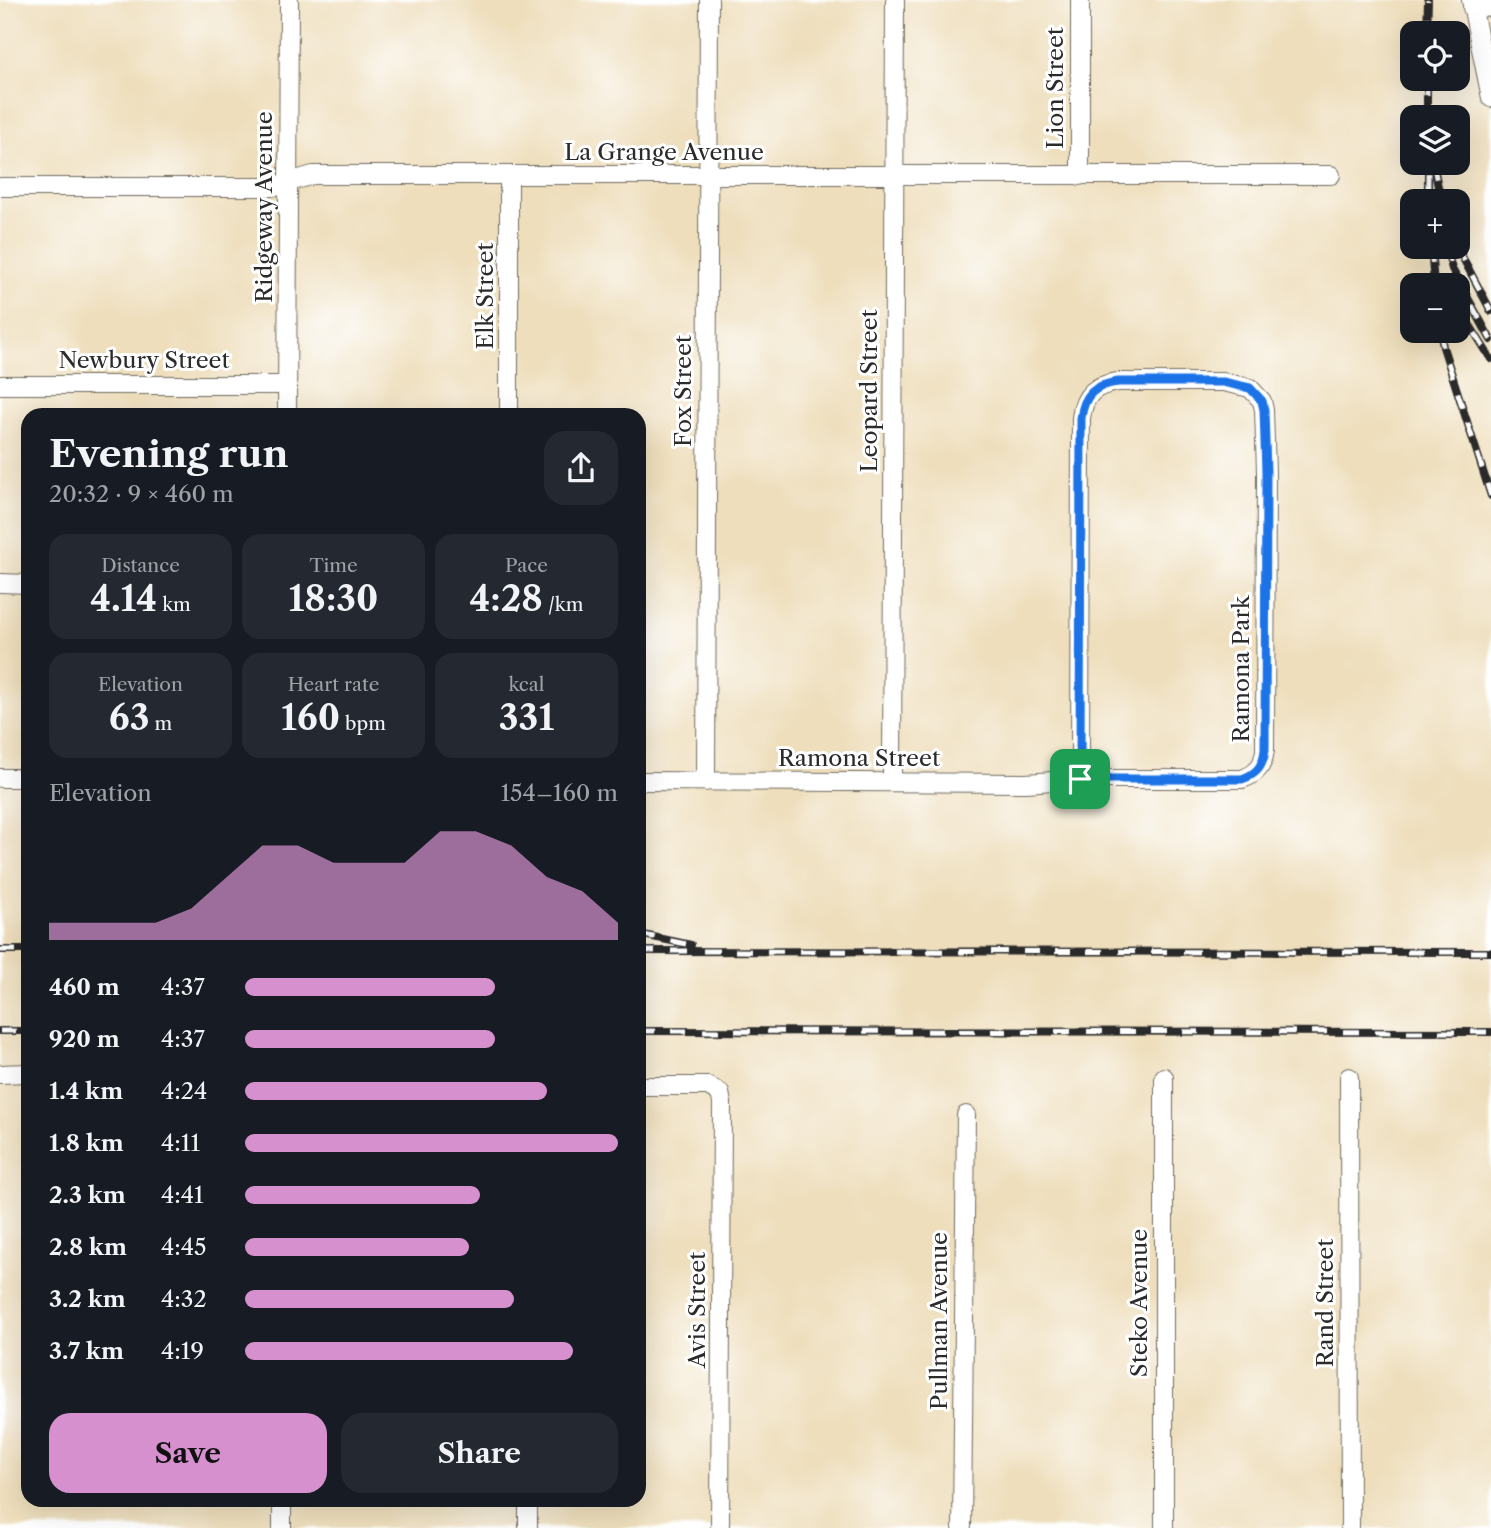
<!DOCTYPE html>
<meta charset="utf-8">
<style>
:root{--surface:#171b24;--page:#242831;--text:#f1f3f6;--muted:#9ea1a6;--accent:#d690ce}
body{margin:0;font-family:"Libre Caslon Text",serif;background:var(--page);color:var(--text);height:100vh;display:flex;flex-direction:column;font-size:26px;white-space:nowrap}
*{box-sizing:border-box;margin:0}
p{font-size:23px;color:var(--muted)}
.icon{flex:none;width:38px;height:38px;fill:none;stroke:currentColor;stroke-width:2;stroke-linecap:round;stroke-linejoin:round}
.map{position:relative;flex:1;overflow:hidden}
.details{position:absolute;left:21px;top:408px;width:625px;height:1099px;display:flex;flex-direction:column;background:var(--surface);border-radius:21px;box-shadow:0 7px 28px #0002}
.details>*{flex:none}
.tools{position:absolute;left:1400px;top:21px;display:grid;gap:14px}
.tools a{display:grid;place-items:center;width:70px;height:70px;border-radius:14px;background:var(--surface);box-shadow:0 7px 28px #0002;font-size:35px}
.pin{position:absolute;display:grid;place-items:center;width:60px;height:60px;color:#fff;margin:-30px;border-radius:14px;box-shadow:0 4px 10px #0006}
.round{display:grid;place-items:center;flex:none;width:74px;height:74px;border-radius:21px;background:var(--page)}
.summary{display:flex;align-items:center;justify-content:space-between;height:119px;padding:0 28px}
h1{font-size:38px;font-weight:700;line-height:52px}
.figures{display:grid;grid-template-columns:repeat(3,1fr);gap:10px;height:119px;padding:7px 28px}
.figures div{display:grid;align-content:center;border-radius:18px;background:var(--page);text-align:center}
.figures b{font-size:35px;font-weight:700}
.figures small{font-size:19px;font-weight:400}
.figures p{font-size:19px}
.chart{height:196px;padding:14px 28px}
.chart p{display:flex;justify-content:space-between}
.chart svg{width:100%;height:126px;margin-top:7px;fill:var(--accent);opacity:.7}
.action{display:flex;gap:14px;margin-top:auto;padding:14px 28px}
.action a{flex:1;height:80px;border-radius:21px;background:var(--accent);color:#111;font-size:28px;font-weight:700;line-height:80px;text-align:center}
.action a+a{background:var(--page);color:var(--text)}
ul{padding:0 28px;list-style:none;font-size:23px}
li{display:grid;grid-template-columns:112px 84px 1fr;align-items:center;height:52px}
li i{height:18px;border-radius:9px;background:var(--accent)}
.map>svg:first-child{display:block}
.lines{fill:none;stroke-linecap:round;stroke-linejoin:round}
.minor-casing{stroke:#6f6a5e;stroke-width:20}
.minor{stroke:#fff;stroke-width:18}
.rail-casing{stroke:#2b2b2b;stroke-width:8}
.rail{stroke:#fff;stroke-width:5;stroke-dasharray:16;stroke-linecap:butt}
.route-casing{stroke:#fff;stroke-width:14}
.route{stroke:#1a73e8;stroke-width:9}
.labels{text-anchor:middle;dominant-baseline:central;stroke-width:6;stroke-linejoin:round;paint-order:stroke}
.street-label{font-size:23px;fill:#2b2b2b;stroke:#fff}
</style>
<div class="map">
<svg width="1491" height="1528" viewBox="0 0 1491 1528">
<rect width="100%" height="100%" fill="#fff"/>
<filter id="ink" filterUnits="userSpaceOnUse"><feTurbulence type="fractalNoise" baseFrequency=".0143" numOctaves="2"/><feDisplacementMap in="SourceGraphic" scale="14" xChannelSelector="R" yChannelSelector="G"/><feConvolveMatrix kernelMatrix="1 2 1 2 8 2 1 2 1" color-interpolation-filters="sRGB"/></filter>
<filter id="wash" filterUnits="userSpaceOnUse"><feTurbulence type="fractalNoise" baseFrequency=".00686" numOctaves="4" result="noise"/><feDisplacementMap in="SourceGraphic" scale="28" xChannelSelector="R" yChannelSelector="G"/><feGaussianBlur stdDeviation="1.57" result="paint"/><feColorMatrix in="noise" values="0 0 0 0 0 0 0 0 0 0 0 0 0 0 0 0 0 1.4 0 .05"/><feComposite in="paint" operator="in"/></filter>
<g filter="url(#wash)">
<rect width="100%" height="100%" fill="#eedebc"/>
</g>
<g filter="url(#ink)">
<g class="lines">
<defs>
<path id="minor" d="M1471 0 1491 98
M1472 8 1491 7
M1080 176V0
M0 187H272L313 175H1331
M1118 382H1223L1250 388 1262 401 1264 410 1266 472 1265 750C1263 766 1257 774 1242 779H1080L1081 418C1084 394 1095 385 1118 382Z
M0 385H287
M287 415 289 0
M509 415V176
M0 583 28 584
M0 778H28
M639 781 1026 783 1080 779
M706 782 709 0
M892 782 895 0
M0 1074 28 1073
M1164 1077V1528
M1349 1077 1350 1528
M639 1086H708L720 1093 722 1103 720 1528
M282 1528V1500
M528 1528V1500
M962 1528 966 1115"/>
</defs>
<use href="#minor" class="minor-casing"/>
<use href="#minor" class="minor"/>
<defs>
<path id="rail" d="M1427 33 1428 0
M1427 79V117
M1433 163 1441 201
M1428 173V201
M1431 247 1434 285
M1446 247 1452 269 1491 340
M1457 247 1491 311
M1458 306 1491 359
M1440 331 1443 347 1491 496
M639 934 691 945
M0 950H28
M639 951 1491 952
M0 1031H28
M639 1031 1491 1032"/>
</defs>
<use href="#rail" class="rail-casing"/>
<use href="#rail" class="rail"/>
</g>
</g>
<g class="lines" filter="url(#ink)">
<defs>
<path id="route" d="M1118 382H1223L1250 388 1262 401 1264 410 1266 472 1265 750C1263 766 1257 774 1242 779H1080L1081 418C1084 394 1095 385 1118 382Z"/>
</defs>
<use href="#route" class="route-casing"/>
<use href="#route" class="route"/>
</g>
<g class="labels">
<g class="street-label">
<text transform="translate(1055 88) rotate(-90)">Lion Street</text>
<text x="664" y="152">La Grange Avenue</text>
<text transform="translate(264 207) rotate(-90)">Ridgeway Avenue</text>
<text transform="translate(485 296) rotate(-90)">Elk Street</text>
<text x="144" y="360">Newbury Street</text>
<text transform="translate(683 391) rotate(-90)">Fox Street</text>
<text transform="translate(869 391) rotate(-90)">Leopard Street</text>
<text transform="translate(1241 669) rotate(-90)">Ramona Park</text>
<text x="859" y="758">Ramona Street</text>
<text transform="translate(1139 1303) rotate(-90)">Steko Avenue</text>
<text transform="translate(1325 1303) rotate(-90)">Rand Street</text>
<text transform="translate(697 1310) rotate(-90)">Avis Street</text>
<text transform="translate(939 1321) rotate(-90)">Pullman Avenue</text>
</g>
</g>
</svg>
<div class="tools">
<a><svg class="icon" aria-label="locate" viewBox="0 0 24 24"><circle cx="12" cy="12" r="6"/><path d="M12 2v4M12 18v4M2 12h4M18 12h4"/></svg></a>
<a><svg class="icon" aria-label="layers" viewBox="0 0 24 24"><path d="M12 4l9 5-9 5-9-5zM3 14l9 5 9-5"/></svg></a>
<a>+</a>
<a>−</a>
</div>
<div class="pin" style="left:1080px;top:779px;background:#1e9e55"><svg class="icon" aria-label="arrive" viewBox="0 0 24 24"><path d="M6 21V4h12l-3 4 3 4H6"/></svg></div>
<section class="details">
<div class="summary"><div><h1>Evening run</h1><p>20:32 · 9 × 460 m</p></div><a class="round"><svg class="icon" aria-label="share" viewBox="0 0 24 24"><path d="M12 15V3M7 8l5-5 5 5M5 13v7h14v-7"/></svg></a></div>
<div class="figures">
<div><p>Distance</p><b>4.14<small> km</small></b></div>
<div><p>Time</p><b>18:30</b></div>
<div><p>Pace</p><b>4:28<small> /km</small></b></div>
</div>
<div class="figures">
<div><p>Elevation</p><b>63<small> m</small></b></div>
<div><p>Heart rate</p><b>160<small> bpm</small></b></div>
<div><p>kcal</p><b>331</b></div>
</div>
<div class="chart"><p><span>Elevation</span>154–160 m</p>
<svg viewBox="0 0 160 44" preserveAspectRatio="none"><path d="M0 44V38L10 38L20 38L30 38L40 33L50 22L60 11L70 11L80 17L90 17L100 17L110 6L120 6L130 11L140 22L150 27L160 38V44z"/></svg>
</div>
<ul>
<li><b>460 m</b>4:37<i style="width:67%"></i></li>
<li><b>920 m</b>4:37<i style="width:67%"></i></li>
<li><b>1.4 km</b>4:24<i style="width:81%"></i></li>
<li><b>1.8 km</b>4:11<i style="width:100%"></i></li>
<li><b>2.3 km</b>4:41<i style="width:63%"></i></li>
<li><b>2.8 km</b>4:45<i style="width:60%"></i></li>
<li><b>3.2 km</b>4:32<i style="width:72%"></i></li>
<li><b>3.7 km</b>4:19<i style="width:88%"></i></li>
</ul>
<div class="action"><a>Save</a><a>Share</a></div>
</section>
</div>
